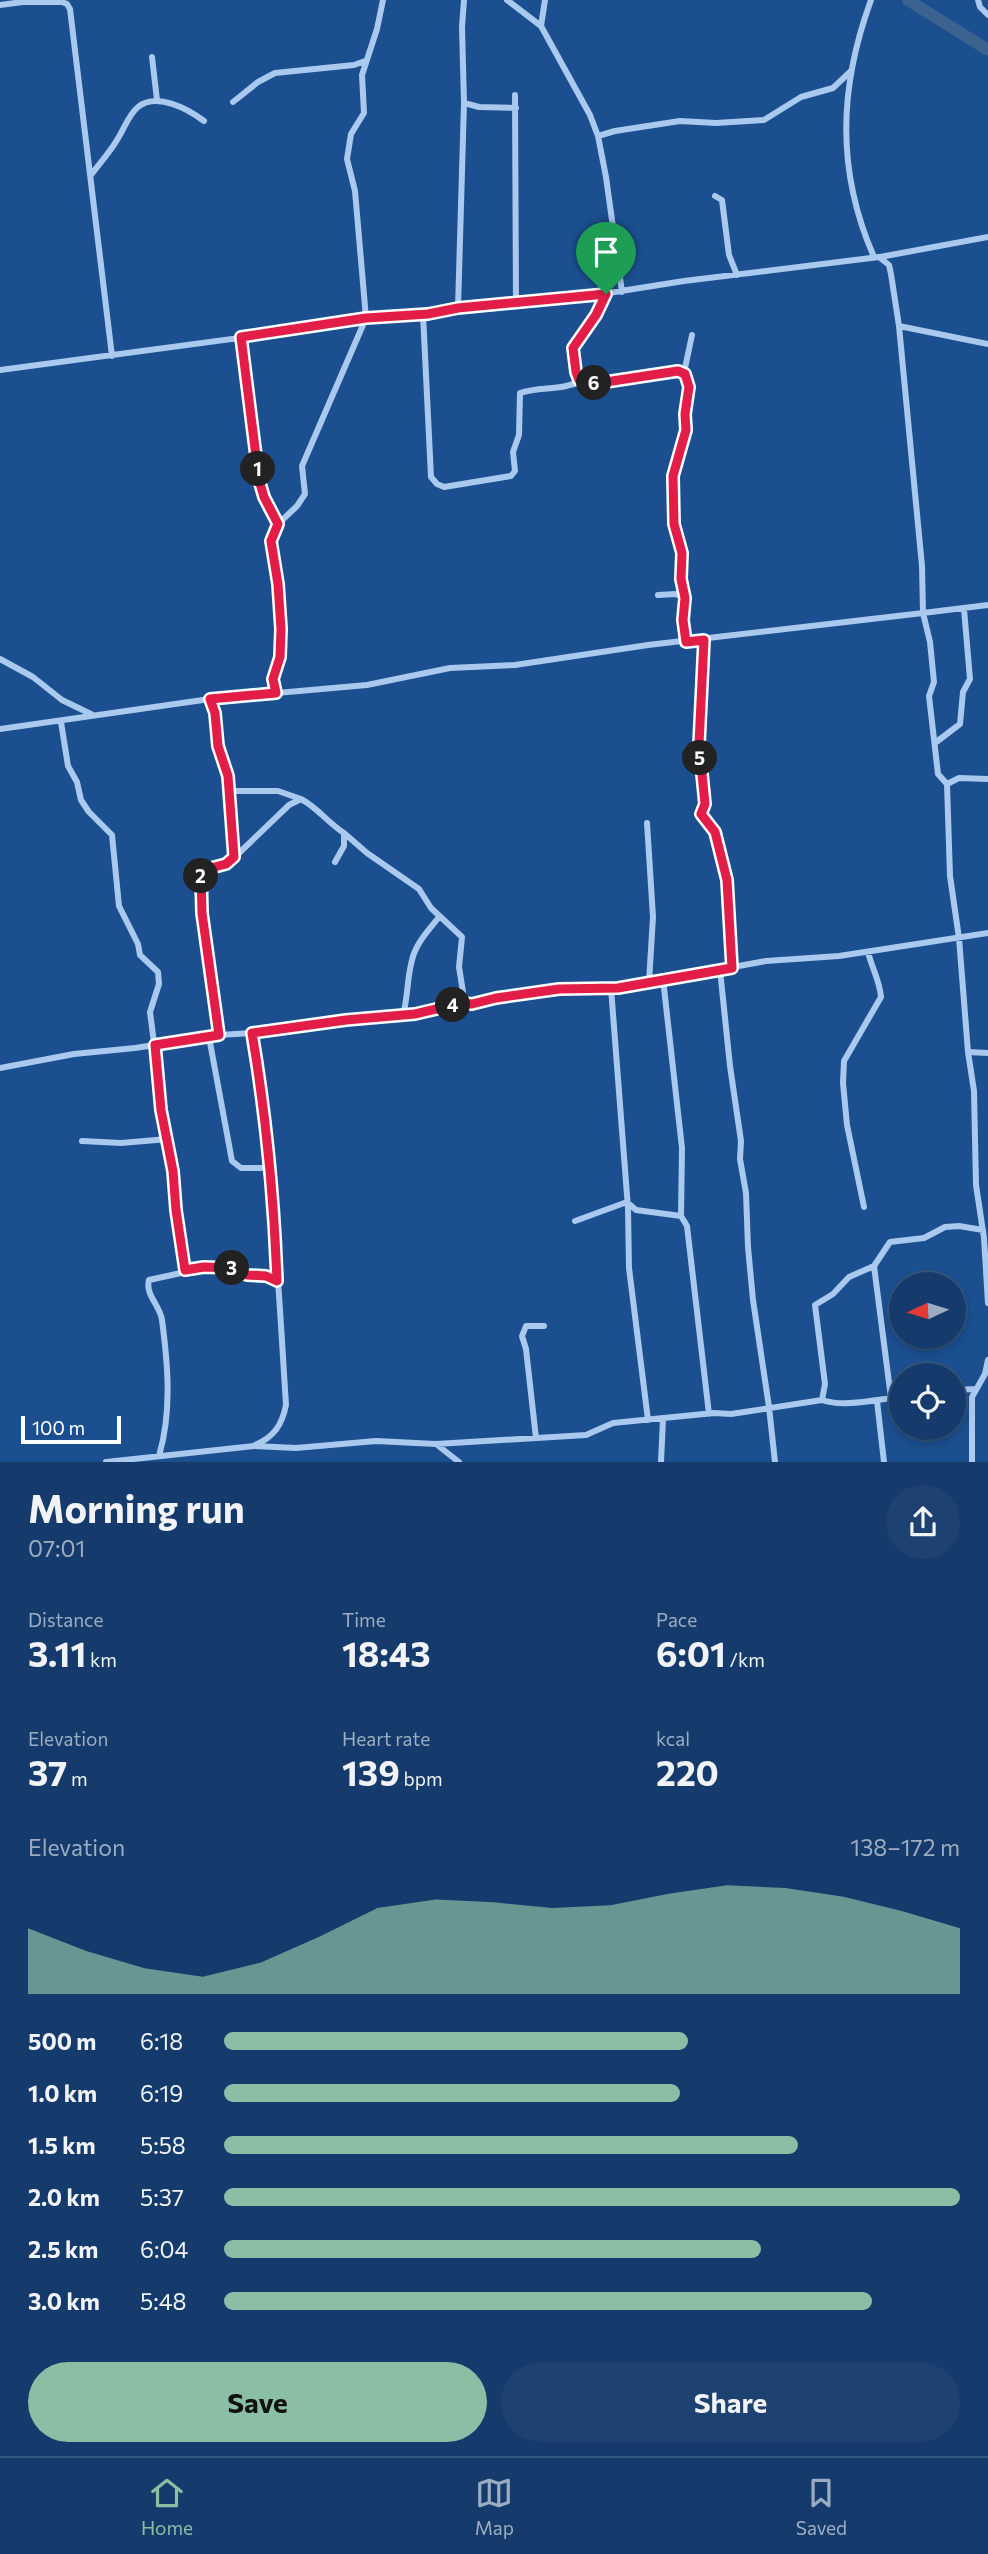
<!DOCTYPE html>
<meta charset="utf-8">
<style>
:root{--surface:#143b6b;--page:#1d4271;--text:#f1f3f6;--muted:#9dadc1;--line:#33557e;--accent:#8abfa5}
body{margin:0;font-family:Commissioner,sans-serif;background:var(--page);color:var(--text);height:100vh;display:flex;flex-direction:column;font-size:26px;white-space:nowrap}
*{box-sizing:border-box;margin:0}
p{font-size:23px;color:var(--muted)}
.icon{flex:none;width:38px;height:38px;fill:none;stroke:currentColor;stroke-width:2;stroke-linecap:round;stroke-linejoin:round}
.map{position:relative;height:1462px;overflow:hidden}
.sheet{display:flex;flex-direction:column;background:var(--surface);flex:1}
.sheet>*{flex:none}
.needle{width:46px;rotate:266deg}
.tools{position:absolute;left:889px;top:1272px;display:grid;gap:14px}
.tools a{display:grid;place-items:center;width:77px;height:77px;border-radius:50%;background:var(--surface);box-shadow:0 4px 10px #0003,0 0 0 2px var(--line);font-size:35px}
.scale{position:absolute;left:21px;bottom:18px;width:100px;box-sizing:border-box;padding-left:7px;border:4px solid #fff;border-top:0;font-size:19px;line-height:24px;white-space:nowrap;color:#fff;-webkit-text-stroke:5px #1b4f8f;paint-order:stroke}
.pin{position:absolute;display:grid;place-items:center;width:60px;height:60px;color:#fff;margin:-72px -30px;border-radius:50% 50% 50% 0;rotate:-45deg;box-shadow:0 0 7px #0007}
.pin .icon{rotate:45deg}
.km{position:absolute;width:35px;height:35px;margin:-18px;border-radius:50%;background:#222;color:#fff;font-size:19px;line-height:35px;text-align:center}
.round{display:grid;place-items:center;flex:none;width:74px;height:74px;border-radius:37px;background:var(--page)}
.overview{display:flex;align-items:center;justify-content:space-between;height:119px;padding:0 28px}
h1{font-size:38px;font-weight:700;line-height:52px}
.stats{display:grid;grid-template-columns:repeat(3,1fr);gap:10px;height:119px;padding:7px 28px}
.stats div{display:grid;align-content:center}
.stats b{font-size:35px;font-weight:700}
.stats small{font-size:19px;font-weight:400}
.stats p{font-size:19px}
.chart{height:196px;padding:14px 28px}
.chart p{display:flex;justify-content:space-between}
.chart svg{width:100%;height:126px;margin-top:7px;fill:var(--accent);opacity:.7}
.button{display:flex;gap:14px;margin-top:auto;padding:14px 28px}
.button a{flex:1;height:80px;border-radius:42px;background:var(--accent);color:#111;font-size:28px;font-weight:700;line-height:80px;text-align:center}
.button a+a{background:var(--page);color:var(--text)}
ul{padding:0 28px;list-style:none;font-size:23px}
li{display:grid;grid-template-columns:112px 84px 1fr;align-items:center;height:52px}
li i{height:18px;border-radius:9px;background:var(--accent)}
.tab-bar{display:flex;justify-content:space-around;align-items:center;height:98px;border-top:2px solid var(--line);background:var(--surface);font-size:19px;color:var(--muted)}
.tab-bar a{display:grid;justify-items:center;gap:4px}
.tab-bar .selected{color:var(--accent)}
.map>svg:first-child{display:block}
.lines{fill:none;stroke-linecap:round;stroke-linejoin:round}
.river{stroke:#3c6290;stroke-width:12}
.street{stroke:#a9c9ee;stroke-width:6}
.route-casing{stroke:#fff;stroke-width:14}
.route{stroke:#e11d48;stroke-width:9}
</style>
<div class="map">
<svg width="988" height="1462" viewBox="0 0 988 1462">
<rect width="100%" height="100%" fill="#1b4f8f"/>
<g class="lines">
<path class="river" d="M908 0 988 50"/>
<path class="street" d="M507 0 541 26 590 115 598 136 606 177 622 292
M871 0C839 88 836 170 874 257
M978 0 980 7 988 15
M0 5 23 2H62L67 4 70 9 112 356
M541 26 545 0
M152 57 157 100
M515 95 516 303
M233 102 258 82 275 73 354 65 365 61
M464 103 479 107 516 108
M598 136 615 131 680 121 716 123 764 120 801 97 833 88 851 71
M91 175C100 163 110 152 117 140 124 129 129 114 138 107 157 92 188 109 204 121
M715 196 722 200 729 255 737 275
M880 257 988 237
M606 294 596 315 573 348 576 372 579 380 585 385 678 371 685 374 689 387 685 414 686 430 673 476 674 524 682 553 681 579 685 598
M458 308 464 103 462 27 464 0
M423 314 431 477 437 484 444 487 511 476 515 471 513 452 519 435 520 393C540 386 561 391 581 381
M899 326 988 344
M241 337 259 480 264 497 278 524
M0 370 284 332 366 318 428 314 458 308 543 299 577 298 684 281 879 257 889 265 891 274 899 326 922 566 923 613 988 605
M684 373 692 335
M658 595 676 594 685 598 683 620 686 642
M704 640 699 744 705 804 701 814 715 832 727 880 732 968
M0 659 33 677 62 700 93 715
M276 693 273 679 280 657 281 629 278 584 272 546 273 535 278 524 297 506 305 494 302 466 366 318 355 191 347 159 351 134 364 113 362 75 377 29 383 0
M210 699 215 713 218 746 228 776 235 857 226 864 203 870 201 874 202 913 219 1035
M61 722 68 766 77 782 81 800 89 812 112 835 119 906 138 944 140 955 158 972 159 984 150 1012 160 1090 161 1110 173 1171 176 1210 185 1270
M0 729 210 699 367 685 450 668 515 665 648 645 923 613 930 642 934 682 929 696 938 774 947 784 950 876 959 938 968 1052 974 1091 976 1185 984 1238 988 1303
M935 743 960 724 963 692 970 679 964 609
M947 784 959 778 988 779
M229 791H278L301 799
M647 823 653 917 649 982
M344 833 367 853 419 889 431 908 462 937 459 967 463 992 462 1003
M235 857 289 805 301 799C318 808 328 823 344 833V846L335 862
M720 970 730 1066 741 1141 740 1159 746 1193 748 1247 753 1300 769 1407 775 1462
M663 979 682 1148 681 1216 687 1226 709 1414
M611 988 628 1208 629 1268 648 1420
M403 1015C408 997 407 978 412 960 416 943 429 930 439 917
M252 1033C272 1156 278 1280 286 1405 282 1425 274 1437 255 1445
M209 1037 232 1161 241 1168H269
M968 1052 988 1053
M0 1068 74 1054 135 1048 219 1035 252 1033 347 1020 415 1014 462 1003 472 1004 496 998 559 989 618 988 766 961 839 956 988 933
M82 1141 121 1143 168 1139
M864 1207 847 1125 843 1083 844 1061 881 997C880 982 872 968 868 952
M575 1221 627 1202 636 1210 681 1216
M874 1266 891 1398
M954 1390 976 1389
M822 1400 825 1384 815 1305 833 1294 849 1277 874 1266 890 1242 924 1238 945 1227 959 1226 983 1230
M877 1401 884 1462
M536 1438 526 1349 522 1336 526 1326H544
M436 1444 459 1462
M159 1456C172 1412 168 1365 162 1320 160 1305 145 1295 149 1280L181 1273 185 1270 204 1267 232 1268 247 1275 266 1276 277 1281
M106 1462 254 1446 296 1448 376 1441 436 1444 586 1435 613 1423 714 1413 731 1414 822 1400C844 1408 878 1399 901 1397
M661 1462 663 1419
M972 1462V1397L985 1374 988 1360"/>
</g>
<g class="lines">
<defs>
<path id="route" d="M606 294 596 315 573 348 576 372 579 380 586 385 678 371 685 374 689 387 685 414 686 430 673 476 674 524 682 553 681 579 685 598 683 620 686 642 704 640 699 744 705 804 701 814 715 832 727 880 732 968 618 988 559 989 496 998 472 1004 462 1003 415 1014 346 1020 252 1033C266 1115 274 1198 277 1281L266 1276 247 1275 232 1268 204 1267 185 1270 176 1210 173 1171 161 1110 155 1045 219 1035 202 913 201 874 203 870 226 864 234 857 228 776 218 746 215 713 210 699 276 693 273 679 280 657 281 629 278 584 271 541 278 524 264 497 259 480 241 337 366 318 428 314 458 308Z"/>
</defs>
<use href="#route" class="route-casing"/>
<use href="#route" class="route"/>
</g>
</svg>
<div class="tools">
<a><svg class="needle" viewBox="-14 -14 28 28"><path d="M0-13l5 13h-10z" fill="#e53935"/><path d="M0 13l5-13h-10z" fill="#9dadc1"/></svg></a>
<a><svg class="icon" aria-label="locate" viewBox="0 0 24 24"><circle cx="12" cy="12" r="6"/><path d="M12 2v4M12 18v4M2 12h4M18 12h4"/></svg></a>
</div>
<div class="scale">100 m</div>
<div class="pin" style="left:606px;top:294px;background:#1e9e55"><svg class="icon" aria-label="arrive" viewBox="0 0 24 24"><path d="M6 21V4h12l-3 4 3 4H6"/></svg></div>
<b class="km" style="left:258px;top:469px">1</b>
<b class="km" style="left:201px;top:876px">2</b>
<b class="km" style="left:232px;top:1268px">3</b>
<b class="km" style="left:453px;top:1005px">4</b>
<b class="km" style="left:700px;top:758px">5</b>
<b class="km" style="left:594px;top:383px">6</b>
</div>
<section class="sheet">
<div class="overview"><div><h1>Morning run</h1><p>07:01</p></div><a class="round"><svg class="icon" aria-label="share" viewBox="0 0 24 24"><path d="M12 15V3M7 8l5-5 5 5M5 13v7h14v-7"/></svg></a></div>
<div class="stats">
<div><p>Distance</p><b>3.11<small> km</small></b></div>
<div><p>Time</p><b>18:43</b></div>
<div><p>Pace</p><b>6:01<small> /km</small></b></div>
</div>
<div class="stats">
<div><p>Elevation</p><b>37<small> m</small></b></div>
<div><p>Heart rate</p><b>139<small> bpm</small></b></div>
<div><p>kcal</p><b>220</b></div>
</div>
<div class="chart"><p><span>Elevation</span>138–172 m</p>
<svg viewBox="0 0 160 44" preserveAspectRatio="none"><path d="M0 44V21L10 29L20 35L30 38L40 33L50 24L60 14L70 11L80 12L90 14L100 13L110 9L120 6L130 7L140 10L150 15L160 21V44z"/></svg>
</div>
<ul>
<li><b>500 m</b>6:18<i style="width:63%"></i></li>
<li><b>1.0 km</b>6:19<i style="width:62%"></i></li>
<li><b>1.5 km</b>5:58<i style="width:78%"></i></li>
<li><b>2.0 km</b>5:37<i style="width:100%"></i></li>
<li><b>2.5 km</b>6:04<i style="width:73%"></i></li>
<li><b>3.0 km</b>5:48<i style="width:88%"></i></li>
</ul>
<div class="button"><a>Save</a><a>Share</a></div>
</section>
<nav class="tab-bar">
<a class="selected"><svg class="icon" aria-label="home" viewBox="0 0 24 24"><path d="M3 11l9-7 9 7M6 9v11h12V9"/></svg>Home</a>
<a><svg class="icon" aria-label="map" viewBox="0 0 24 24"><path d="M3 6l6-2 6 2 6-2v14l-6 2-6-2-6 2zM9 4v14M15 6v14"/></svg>Map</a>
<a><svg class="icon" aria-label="saved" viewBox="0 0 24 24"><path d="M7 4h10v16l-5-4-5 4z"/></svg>Saved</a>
</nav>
